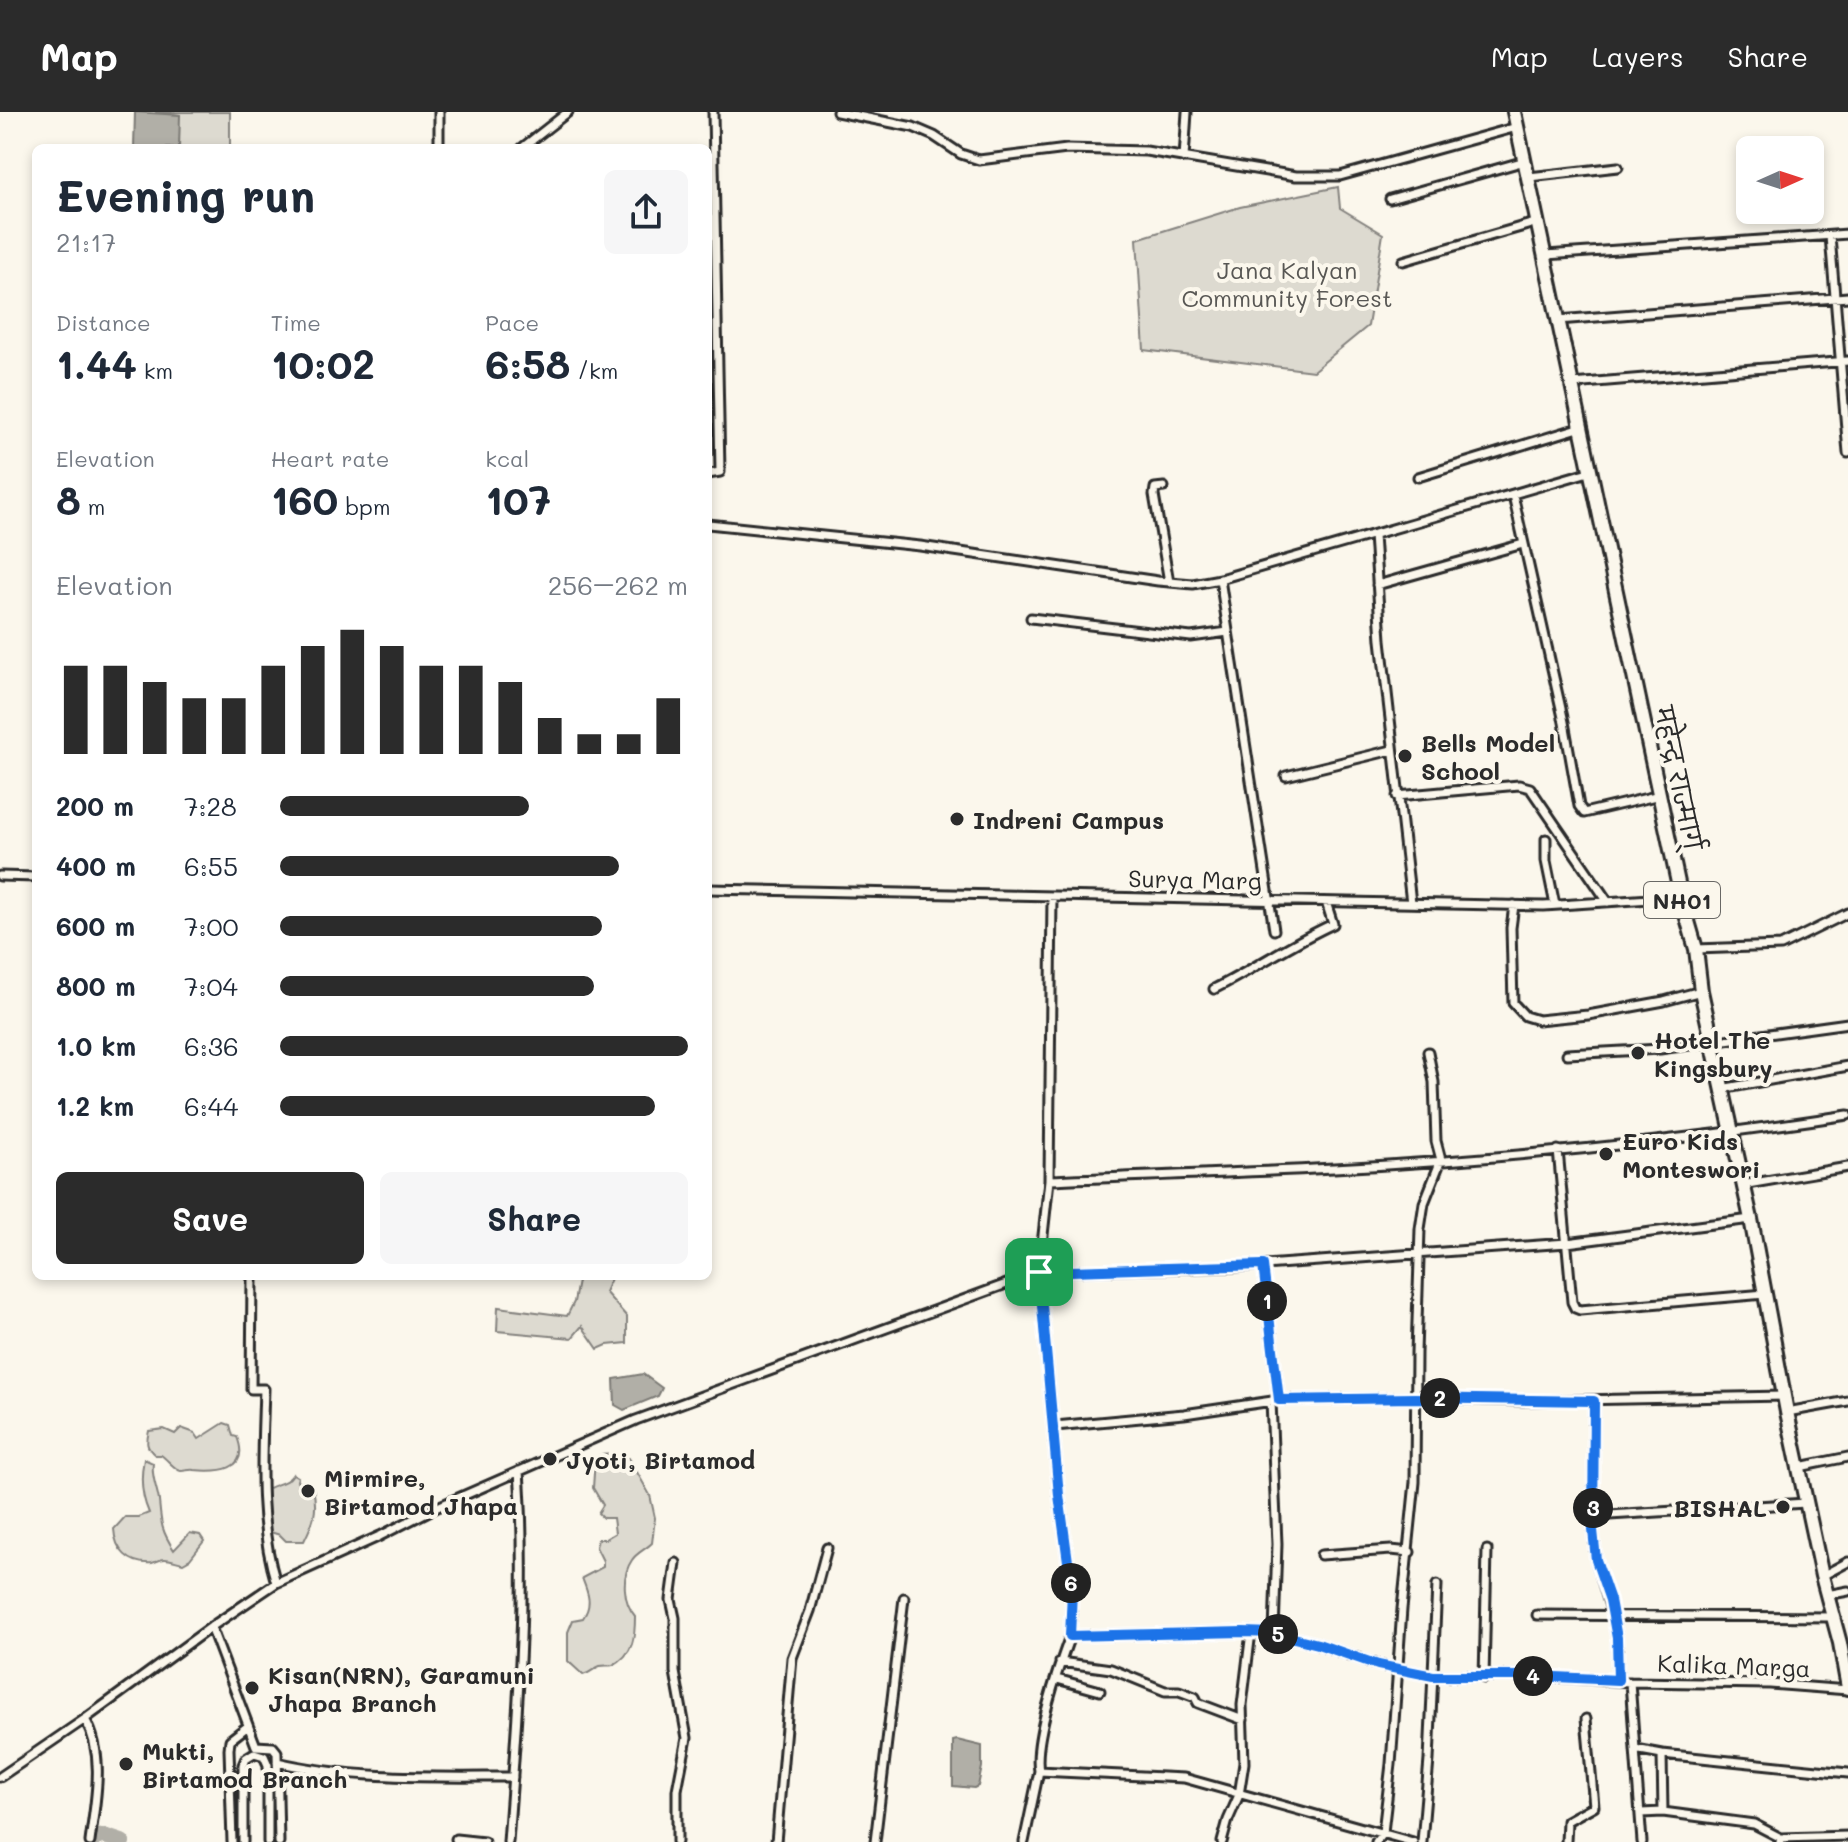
<!DOCTYPE html>
<meta charset="utf-8">
<style>
:root{--surface:#fff;--page:#f6f6f7;--text:#1f2937;--muted:#747a83;--accent:#2b2b2b}
body{margin:0;font-family:Mali,"Playpen Sans Deva",sans-serif;background:var(--page);color:var(--text);height:100vh;display:flex;flex-direction:column;font-size:30px;white-space:nowrap}
*{box-sizing:border-box;margin:0}
p{font-size:26px;color:var(--muted)}
.icon{flex:none;width:44px;height:44px;fill:none;stroke:currentColor;stroke-width:2;stroke-linecap:round;stroke-linejoin:round}
.map{position:relative;flex:1;overflow:hidden}
.details{position:absolute;left:32px;top:32px;width:680px;height:1136px;display:flex;flex-direction:column;background:var(--surface);border-radius:12px;box-shadow:0 4px 12px #0003}
.details>*{flex:none}
.needle{width:52px;rotate:87deg}
.controls{position:absolute;left:1736px;top:24px;display:grid;gap:16px}
.controls a{display:grid;place-items:center;width:88px;height:88px;border-radius:12px;background:var(--surface);box-shadow:0 4px 12px #0003;font-size:40px}
.pin{position:absolute;display:grid;place-items:center;width:68px;height:68px;color:#fff;margin:-34px;border-radius:16px;box-shadow:0 4px 12px #0006}
.km{position:absolute;width:40px;height:40px;margin:-20px;border-radius:50%;background:#222;color:#fff;font-size:22px;line-height:40px;text-align:center}
.round{display:grid;place-items:center;flex:none;width:84px;height:84px;border-radius:12px;background:var(--page)}
.head{display:flex;align-items:center;justify-content:space-between;height:136px;padding:0 24px}
h1{font-size:44px;font-weight:700;line-height:60px}
.stats{display:grid;grid-template-columns:repeat(3,1fr);gap:12px;height:136px;padding:8px 24px}
.stats div{display:grid;align-content:center}
.stats b{font-size:40px;font-weight:700}
.stats small{font-size:22px;font-weight:400}
.stats p{font-size:22px}
.chart{height:224px;padding:16px 24px}
.chart p{display:flex;justify-content:space-between}
.chart svg{width:100%;height:144px;margin-top:8px;stroke:var(--accent);stroke-width:6}
.primary-button{display:flex;gap:16px;margin-top:auto;padding:16px 24px}
.primary-button a{flex:1;height:92px;border-radius:12px;background:var(--accent);color:#fff;font-size:32px;font-weight:700;line-height:92px;text-align:center}
.primary-button a+a{background:var(--page);color:var(--text)}
ul{padding:0 24px;list-style:none;font-size:26px}
li{display:grid;grid-template-columns:128px 96px 1fr;align-items:center;height:60px}
li i{height:20px;border-radius:10px;background:var(--accent)}
header{display:flex;align-items:center;gap:48px;box-sizing:border-box;height:112px;padding:0 40px;background:var(--accent);color:#fff}
header strong{font-size:38px}
nav{display:flex;gap:44px;margin-inline-start:auto;font-size:28px}
.map>svg:first-child{display:block}
.green{fill:#dddad0;stroke:#84827e;stroke-width:2}
.water{fill:#b1afa7;stroke:#7b7a75;stroke-width:2}
.lines{fill:none;stroke-linecap:round;stroke-linejoin:round}
.river{stroke:#b1afa7;stroke-width:16}
.minor-casing{stroke:#2b2b2b;stroke-width:13}
.trunk-casing{stroke:#2b2b2b;stroke-width:18}
.minor{stroke:#fbf7ec;stroke-width:7}
.trunk{stroke:#fbf7ec;stroke-width:12}
.route-casing{stroke:#fff;stroke-width:16}
.route{stroke:#1a73e8;stroke-width:10}
.poi-dot{fill:#2b2b2b;stroke:#fbf7ec;stroke-width:3}
.labels{text-anchor:middle;dominant-baseline:central;stroke-width:8;stroke-linejoin:round;paint-order:stroke}
.shield{fill:#fbf7ec;stroke:#696865;stroke-width:2}
.shield-label{font-size:22px;font-weight:bold;fill:#2b2b2b}
.park-label{font-size:24px;fill:#585754;stroke:#fbf7ec}
.poi-label{font-size:24px;font-weight:bold;fill:#2b2b2b;stroke:#fbf7ec;text-anchor:start}
.street-label{font-size:24px;fill:#2b2b2b;stroke:#fbf7ec}
</style>
<header>
<strong>Map</strong>
<nav><a>Map</a><a>Layers</a><a>Share</a></nav>
</header>
<div class="map">
<svg width="1848" height="1730" viewBox="0 0 1848 1730">
<rect width="100%" height="100%" fill="#fbf7ec"/>
<filter id="ink" filterUnits="userSpaceOnUse"><feTurbulence type="fractalNoise" baseFrequency=".0125" numOctaves="2"/><feDisplacementMap in="SourceGraphic" scale="16" xChannelSelector="R" yChannelSelector="G"/><feConvolveMatrix kernelMatrix="1 2 1 2 8 2 1 2 1" color-interpolation-filters="sRGB"/></filter>
<g filter="url(#ink)">
<path class="green" d="M155 0H230V36H179V3Z
M1338 75 1340 96 1383 122 1368 214 1313 259 1144 238 1137 127 1240 95Z
M579 1164H612L605 1180 627 1205V1231L607 1233 598 1237 582 1214 572 1226 497 1219 498 1195 567 1204 574 1190Z
M224 1311 230 1313 233 1324 237 1325C251 1360 217 1360 194 1358 190 1357 186 1359 181 1359 175 1358 167 1347 161 1343H155C146 1335 146 1331 149 1319L164 1317 175 1322 181 1316 195 1321 199 1327Z
M615 1342 629 1346 650 1383 655 1406 652 1431C646 1437 636 1441 632 1448 621 1464 623 1490 635 1504 635 1525 634 1542 613 1553 609 1554 604 1553 600 1554 594 1556 591 1561 583 1563L568 1549V1520L573 1508 583 1506C593 1492 588 1481 582 1466L603 1455V1449L596 1435 598 1427H605L615 1421 613 1406H603L598 1401 603 1393 593 1376 595 1347 600 1343Z
M144 1347 153 1351C151 1365 157 1375 159 1389 161 1411 161 1418 174 1438L190 1421 200 1423 204 1429 190 1447 183 1451C178 1450 169 1447 165 1447 160 1447 156 1450 152 1451 129 1453 115 1438 114 1417L125 1405H139L149 1401C141 1383 140 1366 144 1347Z
M293 1362 298 1365 297 1369 313 1376C318 1399 314 1409 304 1429H286L280 1423 270 1420 263 1402 262 1381C270 1371 286 1374 293 1362Z"/>
<path class="water" d="M135 0 180 3 179 36H134Z
M643 1262 662 1276 658 1284 624 1298 615 1293 614 1267Z
M957 1628 982 1634V1655L978 1674 974 1676 953 1674V1629Z"/>
<g class="lines">
<path class="river" d="M92 1730 95 1726 104 1724 122 1730"/>
<defs>
<path id="minor" d="M837 0 913 15 934 24 961 42 979 48 1067 37 1146 39 1296 64H1340L1517 15
M439 36V0
M522 36 568 0
M1184 46 1187 0
M1529 65 1618 55
M1390 87 1525 49
M1830 124 1848 341
M1546 143 1848 122
M1403 149 1538 110
M1558 208 1848 185
M1572 272 1848 249
M708 362 720 360 713 0
M1418 365 1582 315
M1164 375 1155 376 1154 383 1169 470
M1513 383 1564 610 1579 694 1584 701 1660 683
M708 412 920 434 1158 469 1193 472 1220 467 1592 359
M1374 423 1381 528 1411 791
M1220 467 1274 818
M1377 473 1523 432
M1031 506 1191 525 1228 520
M1286 664 1392 638
M1397 684 1519 673 1530 676 1608 790
M1546 727V749L1555 793
M0 764 36 765
M708 777 1544 794 1681 785
M1052 784 1049 1068 1039 1160 1059 1383 1072 1479 1070 1524
M1514 793 1511 816 1513 891 1525 904 1538 908 1588 903 1664 889 1701 879
M1696 837 1781 834 1848 801
M1214 877C1256 856 1291 831 1333 812L1326 790
M1567 942 1660 937 1848 911
M1721 977 1848 954
M1558 1038 1572 1190 1575 1196 1580 1198 1765 1182
M1049 1068C1144 1064 1239 1061 1334 1056 1506 1047 1678 1029 1848 1003
M1742 1073 1848 1055
M1263 1153 1279 1288
M252 1164 251 1277H264C262 1342 257 1408 276 1471
M1271 1289 1277 1432 1274 1521
M1594 1289 1593 1418 1596 1448 1613 1504 1617 1526 1618 1568
M1787 1300 1848 1289
M1055 1314 1184 1302 1279 1288 1415 1286 1523 1289 1785 1284
M1799 1355 1848 1345
M1593 1404 1806 1391
M1321 1443 1391 1438 1410 1440
M676 1451 671 1488 675 1506V1560L687 1626 677 1678V1730
M1822 1464 1848 1450
M1827 1483 1848 1479
M1537 1503 1833 1505
M211 1515 256 1634 273 1635 277 1640 279 1730
M1060 1550 1111 1557 1165 1579H1179L1195 1585 1198 1591 1243 1608
M1484 1566 1487 1438
M1057 1567 1100 1579
M1630 1570 1635 1637 1662 1642 1663 1700 1754 1712 1781 1726 1780 1730
M85 1607C106 1644 95 1690 90 1730
M1635 1637 1642 1730
M1662 1642 1848 1661
M277 1650C353 1668 435 1665 513 1665
M1039 1659 1184 1666 1413 1730
M0 1665 85 1607 211 1515 276 1471 380 1424 433 1397 636 1308 1039 1160 1236 1155 1567 1131 1751 1107
M1641 1701 1663 1700
M1781 1726 1848 1724
M456 1727 484 1730
M232 1730 229 1637 230 1628 248 1614
M243 1730V1653L246 1646 254 1641 264 1644 268 1653V1730
M508 1730C517 1607 528 1482 519 1359
M776 1730 792 1546 810 1499 827 1436
M875 1730 904 1486
M1024 1730 1039 1659C1033 1629 1059 1554 1070 1524L1243 1520 1274 1521 1318 1532 1378 1553 1433 1564H1535L1630 1570 1770 1572 1848 1578
M1222 1730 1228 1708 1239 1683 1244 1651 1242 1593 1251 1520
M1376 1730 1383 1720 1391 1652 1402 1497 1415 1370 1416 1241 1420 1117 1424 1091 1441 1048 1436 1029 1434 970 1428 940
M1422 1730 1429 1648 1437 1473
M1566 1730 1567 1709 1594 1694 1586 1607"/>
<path id="trunk" d="M1514 0 1681 785 1696 837 1701 879 1751 1107 1787 1300 1822 1464 1840 1531 1848 1576"/>
</defs>
<use href="#minor" class="minor-casing"/>
<use href="#trunk" class="trunk-casing"/>
<use href="#minor" class="minor"/>
<use href="#trunk" class="trunk"/>
</g>
</g>
<g class="lines" filter="url(#ink)">
<defs>
<path id="route" d="M1263 1153 1279 1288 1415 1286 1594 1289 1593 1418 1596 1448 1610 1488 1617 1526 1618 1568 1535 1564H1433L1378 1553 1318 1532 1274 1521 1243 1520 1070 1524 1072 1479 1059 1383 1039 1160Z"/>
</defs>
<use href="#route" class="route-casing"/>
<use href="#route" class="route"/>
</g>
<g class="poi-dot">
<circle cx="1405" cy="644" r="8"/>
<circle cx="957" cy="707" r="8"/>
<circle cx="1638" cy="941" r="8"/>
<circle cx="1606" cy="1042" r="8"/>
<circle cx="550" cy="1347" r="8"/>
<circle cx="308" cy="1379" r="8"/>
<circle cx="1783" cy="1395" r="8"/>
<circle cx="252" cy="1576" r="8"/>
<circle cx="126" cy="1652" r="8"/>
</g>
<g class="labels">
<rect class="shield" x="1644" y="770" width="76" height="36" rx="6"/>
<g class="shield-label">
<text x="1682" y="788">NH01</text>
</g>
<g class="park-label">
<text x="1287" y="157">Jana Kalyan<tspan x="1287" dy="28">Community Forest</tspan></text>
</g>
<g class="poi-label">
<text x="1421" y="630">Bells Model<tspan x="1421" dy="28">School</tspan></text>
<text x="973" y="707">Indreni Campus</text>
<text x="1654" y="927">Hotel The<tspan x="1654" dy="28">Kingsbury</tspan></text>
<text x="1622" y="1028">Euro Kids<tspan x="1622" dy="28">Monteswori</tspan></text>
<text x="566" y="1347">Jyoti, Birtamod</text>
<text x="324" y="1365">Mirmire,<tspan x="324" dy="28">Birtamod Jhapa</tspan></text>
<text x="1767" y="1395" text-anchor="end">BISHAL</text>
<text x="268" y="1562">Kisan(NRN), Garamuni<tspan x="268" dy="28">Jhapa Branch</tspan></text>
<text x="142" y="1638">Mukti,<tspan x="142" dy="28">Birtamod Branch</tspan></text>
</g>
<g class="street-label">
<text transform="translate(1679 666) rotate(78)">महेन्द्र राज्मार्ग्</text>
<text transform="translate(1195 767) rotate(1)">Surya Marg</text>
<text transform="translate(1734 1553) rotate(2)">Kalika Marga</text>
</g>
</g>
</svg>
<div class="controls">
<a><svg class="needle" viewBox="-14 -14 28 28"><path d="M0-13l5 13h-10z" fill="#e53935"/><path d="M0 13l5-13h-10z" fill="#747a83"/></svg></a>
</div>
<div class="pin" style="left:1039px;top:1160px;background:#1e9e55"><svg class="icon" aria-label="arrive" viewBox="0 0 24 24"><path d="M6 21V4h12l-3 4 3 4H6"/></svg></div>
<b class="km" style="left:1267px;top:1189px">1</b>
<b class="km" style="left:1440px;top:1286px">2</b>
<b class="km" style="left:1593px;top:1396px">3</b>
<b class="km" style="left:1533px;top:1564px">4</b>
<b class="km" style="left:1278px;top:1522px">5</b>
<b class="km" style="left:1071px;top:1471px">6</b>
<section class="details">
<div class="head"><div><h1>Evening run</h1><p>21:17</p></div><a class="round"><svg class="icon" aria-label="share" viewBox="0 0 24 24"><path d="M12 15V3M7 8l5-5 5 5M5 13v7h14v-7"/></svg></a></div>
<div class="stats">
<div><p>Distance</p><b>1.44<small> km</small></b></div>
<div><p>Time</p><b>10:02</b></div>
<div><p>Pace</p><b>6:58<small> /km</small></b></div>
</div>
<div class="stats">
<div><p>Elevation</p><b>8<small> m</small></b></div>
<div><p>Heart rate</p><b>160<small> bpm</small></b></div>
<div><p>kcal</p><b>107</b></div>
</div>
<div class="chart"><p><span>Elevation</span>256–262 m</p>
<svg viewBox="0 0 160 44" preserveAspectRatio="none"><path d="M5 44V17M15 44V17M25 44V22M35 44V27M45 44V27M55 44V17M65 44V11M75 44V6M85 44V11M95 44V17M105 44V17M115 44V22M125 44V33M135 44V38M145 44V38M155 44V27"/></svg>
</div>
<ul>
<li><b>200 m</b>7:28<i style="width:61%"></i></li>
<li><b>400 m</b>6:55<i style="width:83%"></i></li>
<li><b>600 m</b>7:00<i style="width:79%"></i></li>
<li><b>800 m</b>7:04<i style="width:77%"></i></li>
<li><b>1.0 km</b>6:36<i style="width:100%"></i></li>
<li><b>1.2 km</b>6:44<i style="width:92%"></i></li>
</ul>
<div class="primary-button"><a>Save</a><a>Share</a></div>
</section>
</div>
